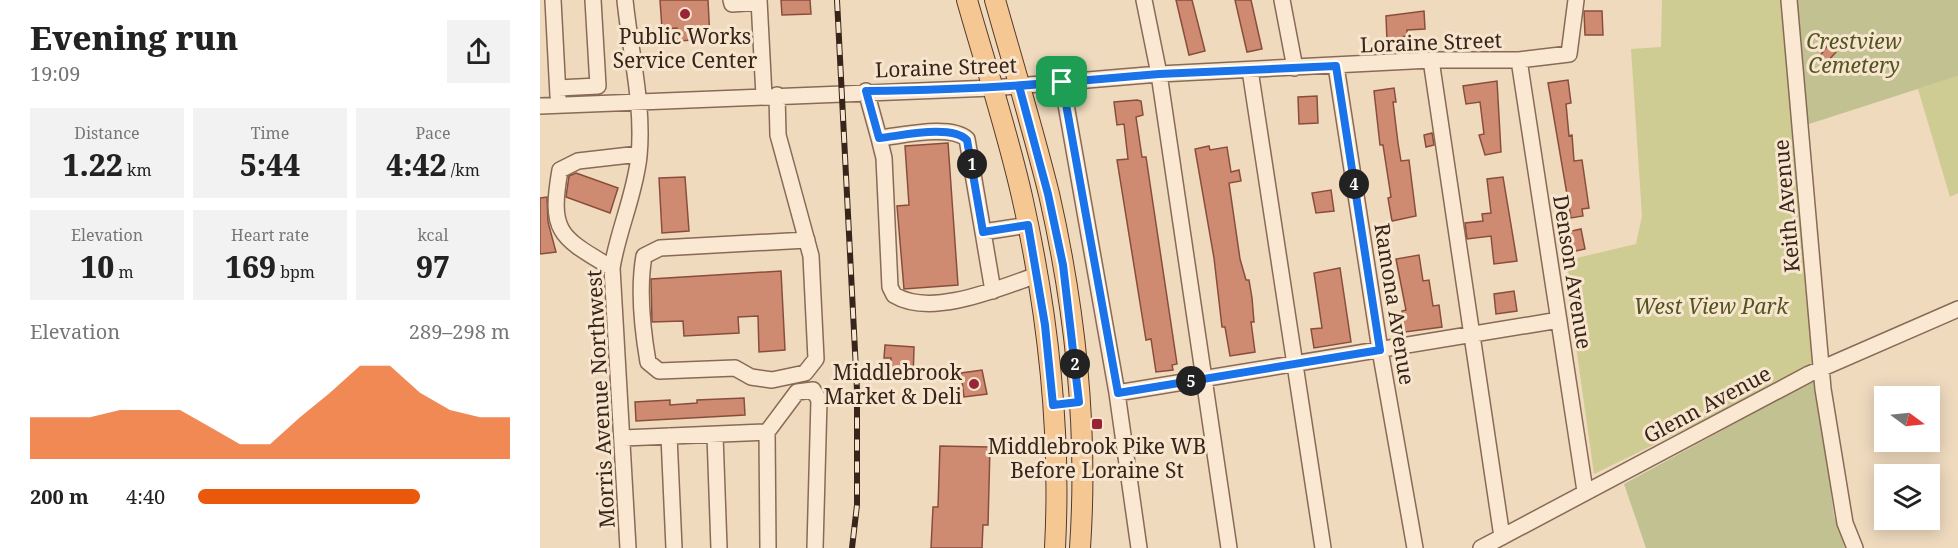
<!DOCTYPE html>
<meta charset="utf-8">
<style>
:root{--surface:#fff;--page:#f2f2f2;--text:#222;--muted:#767676;--accent:#ea580c}
body{margin:0;font-family:"Noto Serif",serif;background:var(--page);color:var(--text);height:100vh;display:flex;flex-direction:column;font-size:22px;white-space:nowrap}
*{box-sizing:border-box;margin:0}
p{font-size:20px;color:var(--muted)}
.icon{flex:none;width:33px;height:33px;fill:none;stroke:currentColor;stroke-width:2;stroke-linecap:round;stroke-linejoin:round}
.map{position:relative;flex:1;overflow:hidden}
.panel{display:flex;flex-direction:column;background:var(--surface);width:540px}
.panel>*{flex:none}
.needle{width:39px;rotate:105deg}
.buttons{position:absolute;left:1334px;top:386px;display:grid;gap:12px}
.buttons a{display:grid;place-items:center;width:66px;height:66px;border-radius:0px;background:var(--surface);box-shadow:0 3px 15px #0003;font-size:30px}
.pin{position:absolute;display:grid;place-items:center;width:51px;height:51px;color:#fff;margin:-26px;border-radius:12px;box-shadow:0 3px 9px #0006}
.km{position:absolute;width:30px;height:30px;margin:-15px;border-radius:50%;background:#222;color:#fff;font-size:16px;line-height:30px;text-align:center}
.round{display:grid;place-items:center;flex:none;width:63px;height:63px;border-radius:0px;background:var(--page)}
.headline{display:flex;align-items:center;justify-content:space-between;height:102px;padding:0 30px}
h1{font-size:33px;font-weight:800;line-height:45px}
.stats{display:grid;grid-template-columns:repeat(3,1fr);gap:9px;height:102px;padding:6px 30px}
.stats div{display:grid;align-content:center;border-radius:0px;background:var(--page);text-align:center}
.stats b{font-size:30px;font-weight:800}
.stats small{font-size:16px;font-weight:400}
.stats p{font-size:16px}
.chart{height:168px;padding:12px 30px}
.chart p{display:flex;justify-content:space-between}
.chart svg{width:100%;height:108px;margin-top:6px;fill:var(--accent);opacity:.7}
ul{padding:0 30px;list-style:none;font-size:20px}
li{display:grid;grid-template-columns:96px 72px 1fr;align-items:center;height:45px}
li i{height:15px;border-radius:8px;background:var(--accent)}
main{display:flex;flex:1;min-height:0}
.map>svg:first-child{display:block}
.green{fill:#cecc92}
.cemetery{fill:#c2c192}
.building{fill:#cf8b72;stroke:#894e3b;stroke-width:1.5}
.lines{fill:none;stroke-linecap:round;stroke-linejoin:round}
.minor-casing{stroke:#896a56;stroke-width:18}
.major-casing{stroke:#56392b;stroke-width:22}
.minor{stroke:#fae8d2;stroke-width:15}
.major{stroke:#f5c893;stroke-width:20}
.rail-casing{stroke:#37251c;stroke-width:6}
.rail{stroke:#f7e5ce;stroke-width:4;stroke-dasharray:11;stroke-linecap:butt}
.route-casing{stroke:#fff;stroke-width:12}
.route{stroke:#1a73e8;stroke-width:8}
.poi-dot{fill:#9a2436;stroke:#f7e5ce;stroke-width:2}
.labels{text-anchor:middle;dominant-baseline:central;stroke-width:6;stroke-linejoin:round;paint-order:stroke}
.poi-label{font-size:21px;fill:#37251c;stroke:#f7e5ce}
.park-label{font-size:21px;font-style:italic;fill:#4f5521;stroke:#f7e5ce}
.street-label{font-size:21px;fill:#37251c;stroke:#f7e5ce}
</style>
<main>
<section class="panel">
<div class="headline"><div><h1>Evening run</h1><p>19:09</p></div><a class="round"><svg class="icon" aria-label="share" viewBox="0 0 24 24"><path d="M12 15V3M7 8l5-5 5 5M5 13v7h14v-7"/></svg></a></div>
<div class="stats">
<div><p>Distance</p><b>1.22<small> km</small></b></div>
<div><p>Time</p><b>5:44</b></div>
<div><p>Pace</p><b>4:42<small> /km</small></b></div>
</div>
<div class="stats">
<div><p>Elevation</p><b>10<small> m</small></b></div>
<div><p>Heart rate</p><b>169<small> bpm</small></b></div>
<div><p>kcal</p><b>97</b></div>
</div>
<div class="chart"><p><span>Elevation</span>289–298 m</p>
<svg viewBox="0 0 160 44" preserveAspectRatio="none"><path d="M0 44V27L10 27L20 27L30 24L40 24L50 24L60 31L70 38L80 38L90 27L100 17L110 6L120 6L130 17L140 24L150 27L160 27V44z"/></svg>
</div>
<ul>
<li><b>200 m</b>4:40<i style="width:71%"></i></li>
</ul>
</section>
<div class="map">
<svg width="1418" height="548" viewBox="0 0 1418 548">
<rect width="100%" height="100%" fill="#efdabe"/>
<path class="green" d="M1122 0H1243L1276 365 1054 474 1024 261 1096 244 1102 216 1091 49 1121 47Z
M1418 76V193L1410 197 1378 89Z"/>
<path class="cemetery" d="M1253 0H1418V76L1266 125Z
M1276 379 1294 516 1305 548H1106L1084 484Z"/>
<path class="building" d="M120 0H168L170 39 138 41 137 28 122 29Z
M241 0H270L271 14 242 15Z
M636 0H652L665 51 649 55Z
M695 0H711L722 49 707 52Z
M884 11 885 29 867 30V36L860 37V40L847 41 846 16Z
M1044 11H1062L1063 35H1045Z
M1288 45 1296 52 1287 62 1280 56Z
M1028 80 1031 103 1026 104 1029 136 1032 135 1034 161 1042 160 1049 208 1042 209 1043 216 1031 218 1008 83Z
M957 81 961 152 945 155 939 135 944 134 940 102 926 104 923 86Z
M854 88 856 102H853L858 143 861 161 869 160 876 216 852 221 848 198 851 197 843 145H840L834 91Z
M777 96 778 123 759 124 758 97Z
M597 100 601 101 603 115 596 117 602 157H606L637 364 632 365 633 370 616 372 611 339 606 340 577 160 588 159 584 124 577 125 574 102Z
M892 133 894 145 886 147 884 135Z
M408 143 418 285 364 289 357 206 369 205 365 146Z
M669 146 670 150 687 147 691 172 699 170 701 181 689 183 700 259 706 280H709L712 298 714 322H711L715 352 690 356 685 327H682L674 258 655 149Z
M36 173 78 188 70 213 26 197 29 176Z
M145 177 149 231 122 233 119 178Z
M963 177 977 261 954 264 951 236 927 239 925 223 943 221 942 214 951 213 947 179Z
M791 190 794 211 776 213 772 193Z
M7 197 8 222 16 252 0 254V198Z
M1041 229 1045 249 1031 252 1027 232Z
M879 255 883 281 889 280 893 306 899 305 902 327 865 332 862 311 866 310 856 259Z
M800 268 811 342 774 348 771 329 782 328 774 273Z
M241 271 245 350 219 352 218 316 198 317 199 333 144 336 143 321 112 322 111 279Z
M974 291 977 311 956 314 954 294Z
M345 345 374 347 373 380 350 379 351 358H344Z
M442 370 447 394 424 397 421 373Z
M204 398 205 415 96 421 95 402 130 400V405L157 403V400Z
M400 446 450 447 448 525H443L442 548H391L393 507H398Z"/>
<g class="lines">
<defs>
<path id="minor" d="M13 0 18 96
M85 0C90 51 104 105 99 156 95 195 78 230 72 268L88 548
M191 0 192 4 219 2
M219 0 224 96
M604 0 619 74 689 548
M742 0 755 68
M1249 0 1283 389 1305 523 1315 548
M891 60 962 537
M979 60 1045 491
M796 66 840 350 875 548
M710 70 783 548
M522 82 577 393 599 548
M18 88 58 86 53 0
M326 91 339 138C361 136 410 124 427 139L443 232 488 225
M237 95 238 135 271 256 276 359 265 373 232 380 211 377 195 368 119 371 108 362C102 327 98 290 104 256L120 248 267 240
M0 106 452 88 619 74 891 60H979L1029 54 1036 0
M339 138 344 158 350 287 354 295C392 318 459 288 497 275
M443 232 453 291
M72 268C20 237 9 233 20 170L38 161 99 154
M577 393 1019 320
M227 432 228 548
M175 435 179 548
M129 436 134 548
M83 438 227 432 257 392 273 390 279 400 275 548
M941 548 1269 374 1418 309"/>
<path id="major" d="M427 0C446 67 468 133 483 201 508 314 521 433 515 548
M455 0C473 64 493 129 509 194 535 308 548 431 540 548"/>
</defs>
<use href="#minor" class="minor-casing"/>
<use href="#major" class="major-casing"/>
<use href="#minor" class="minor"/>
<use href="#major" class="major"/>
<defs>
<path id="rail" d="M297 0 317 390V505L312 548"/>
</defs>
<use href="#rail" class="rail-casing"/>
<use href="#rail" class="rail"/>
</g>
<g class="lines">
<defs>
<path id="route" d="M522 82C457 88 392 90 326 91L339 138C361 136 411 124 427 140L443 232 488 225 505 325 513 405 539 402 523 265 508 194 479 86 619 74 796 66 840 350 578 393 522 82"/>
</defs>
<use href="#route" class="route-casing"/>
<use href="#route" class="route"/>
</g>
<g class="poi-dot">
<circle cx="145" cy="14" r="6"/>
<circle cx="434" cy="384" r="6"/>
<rect x="551" y="418" width="12" height="12" rx="3"/>
</g>
<g class="labels">
<g class="poi-label">
<text x="145" y="36">Public Works<tspan x="145" dy="24">Service Center</tspan></text>
<text x="422" y="372" text-anchor="end">Middlebrook<tspan x="422" dy="24">Market &amp; Deli</tspan></text>
<text x="557" y="446">Middlebrook Pike WB<tspan x="557" dy="24">Before Loraine St</tspan></text>
</g>
<g class="park-label">
<text x="1314" y="41">Crestview<tspan x="1314" dy="24">Cemetery</tspan></text>
<text x="1171" y="306">West View Park</text>
</g>
<g class="street-label">
<text transform="translate(891 42) rotate(-2)">Loraine Street</text>
<text transform="translate(406 67) rotate(-2)">Loraine Street</text>
<text transform="translate(1246 206) rotate(-95)">Keith Avenue</text>
<text transform="translate(1033 272) rotate(81)">Denson Avenue</text>
<text transform="translate(855 304) rotate(81)">Ramona Avenue</text>
<text transform="translate(60 399) rotate(-93)">Morris Avenue Northwest</text>
<text transform="translate(1167 404) rotate(-28)">Glenn Avenue</text>
</g>
</g>
</svg>
<div class="buttons">
<a><svg class="needle" viewBox="-14 -14 28 28"><path d="M0-13l5 13h-10z" fill="#e53935"/><path d="M0 13l5-13h-10z" fill="#767676"/></svg></a>
<a><svg class="icon" aria-label="layers" viewBox="0 0 24 24"><path d="M12 4l9 5-9 5-9-5zM3 14l9 5 9-5"/></svg></a>
</div>
<div class="pin" style="left:522px;top:82px;background:#1e9e55"><svg class="icon" aria-label="arrive" viewBox="0 0 24 24"><path d="M6 21V4h12l-3 4 3 4H6"/></svg></div>
<b class="km" style="left:432px;top:164px">1</b>
<b class="km" style="left:535px;top:364px">2</b>
<b class="km" style="left:814px;top:184px">4</b>
<b class="km" style="left:651px;top:381px">5</b>
</div>
</main>
